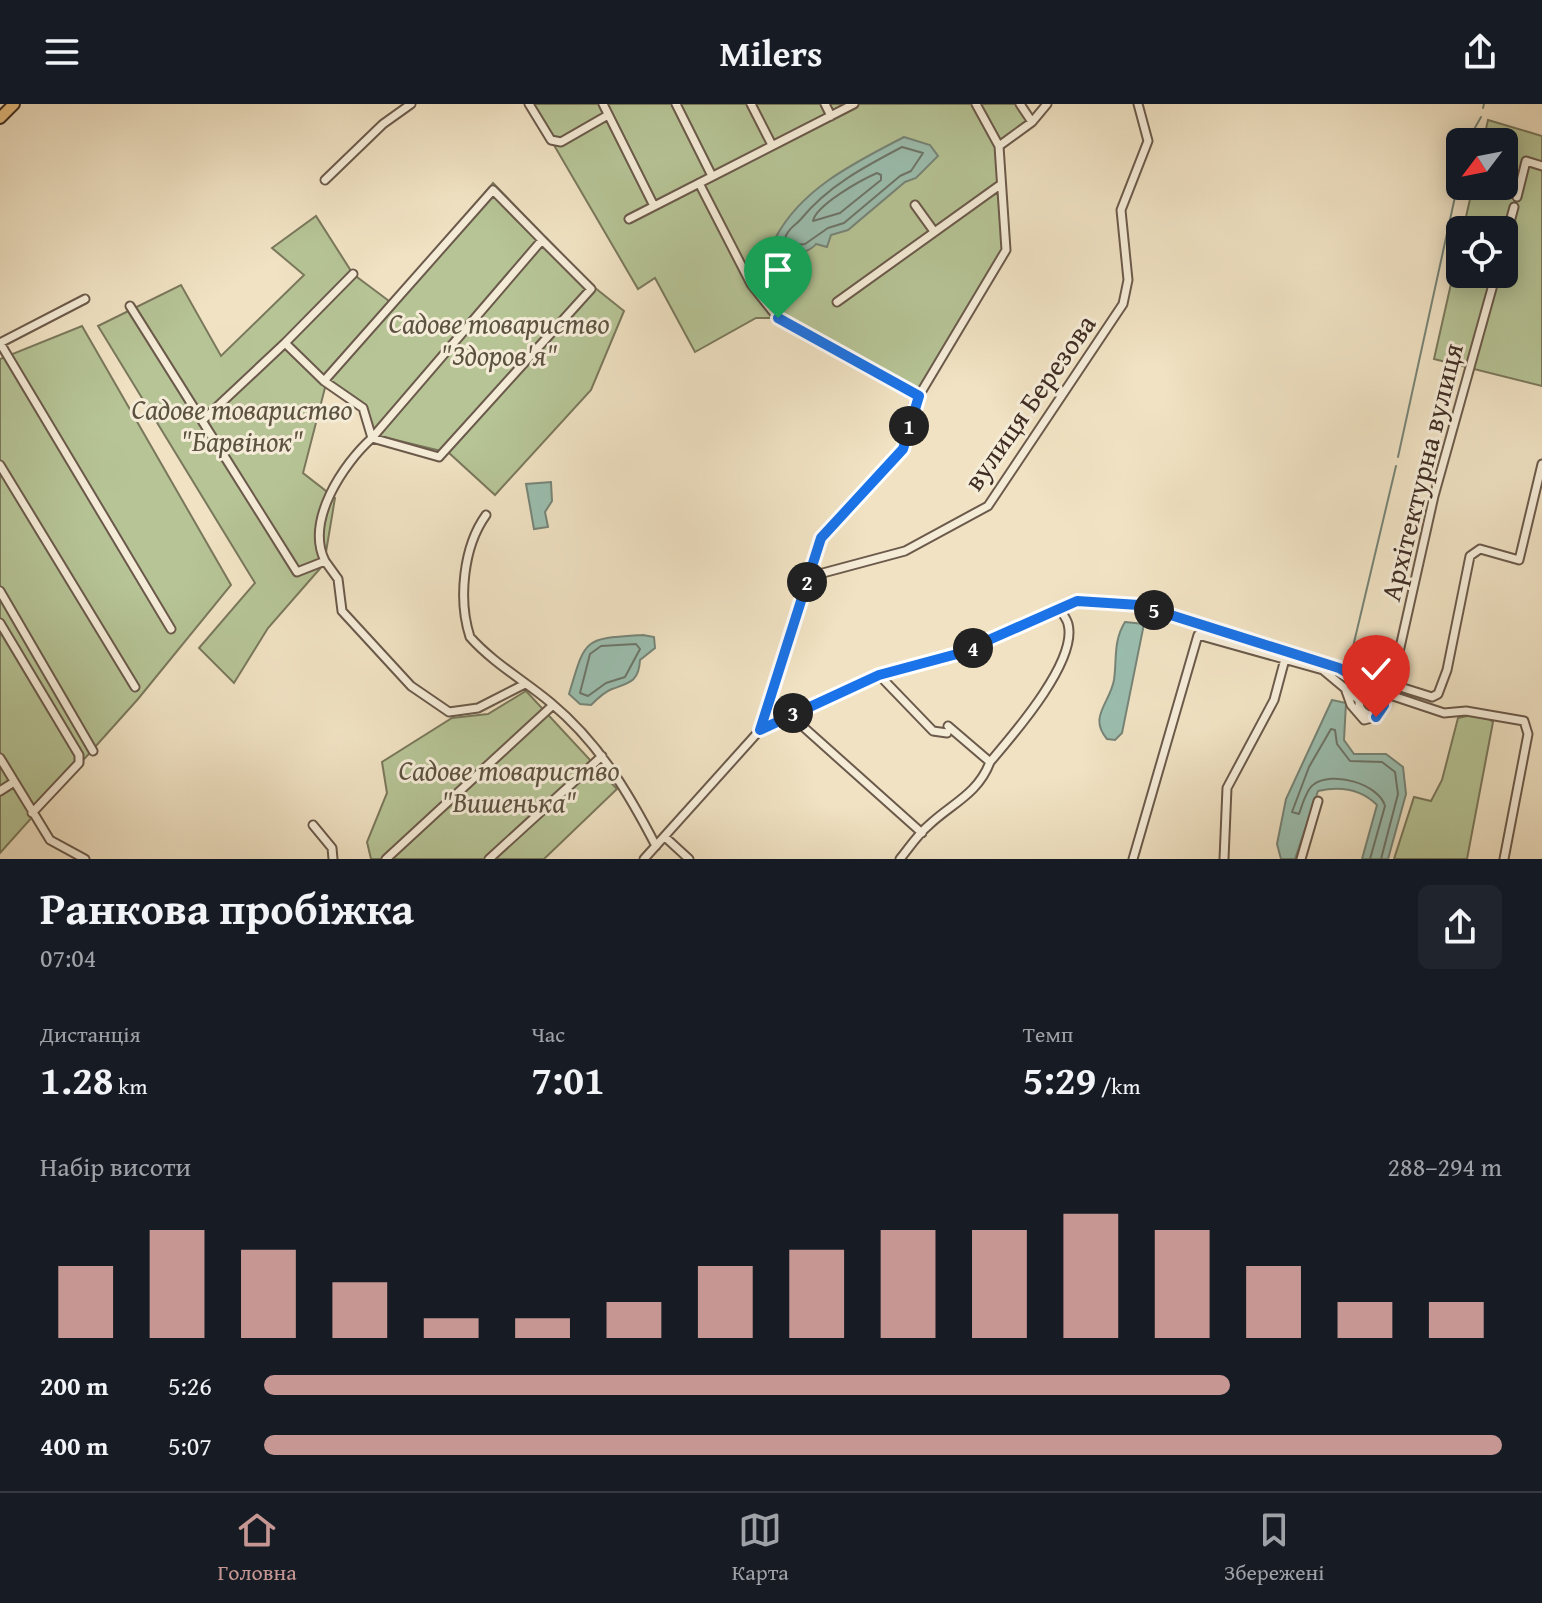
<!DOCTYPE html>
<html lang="uk">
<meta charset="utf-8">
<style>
:root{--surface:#171b24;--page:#20242c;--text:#f1f3f6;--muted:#9ea1a6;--line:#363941;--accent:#c59692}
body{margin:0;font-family:"Gentium Book Plus",serif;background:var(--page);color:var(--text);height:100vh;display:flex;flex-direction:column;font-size:30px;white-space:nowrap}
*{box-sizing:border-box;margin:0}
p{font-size:26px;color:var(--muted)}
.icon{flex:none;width:44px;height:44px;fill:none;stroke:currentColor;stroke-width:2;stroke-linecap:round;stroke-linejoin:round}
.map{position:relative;height:755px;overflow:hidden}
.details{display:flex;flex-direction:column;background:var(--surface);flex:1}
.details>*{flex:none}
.needle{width:52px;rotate:238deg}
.buttons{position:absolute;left:1446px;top:24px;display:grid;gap:16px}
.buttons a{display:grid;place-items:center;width:72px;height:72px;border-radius:12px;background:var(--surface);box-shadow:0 4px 20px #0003;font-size:40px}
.pin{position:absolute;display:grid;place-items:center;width:68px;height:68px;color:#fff;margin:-82px -34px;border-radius:50% 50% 50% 0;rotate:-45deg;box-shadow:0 0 8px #0007}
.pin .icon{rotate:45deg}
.km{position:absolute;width:40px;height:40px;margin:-20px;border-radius:50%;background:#222;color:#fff;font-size:22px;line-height:40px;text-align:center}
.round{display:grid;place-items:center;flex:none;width:84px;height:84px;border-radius:12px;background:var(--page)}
.headline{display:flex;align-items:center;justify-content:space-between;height:136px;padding:0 40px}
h1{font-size:44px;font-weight:600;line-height:60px}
.stats{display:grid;grid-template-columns:repeat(3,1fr);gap:12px;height:136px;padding:8px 40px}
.stats div{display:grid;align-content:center}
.stats b{font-size:40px;font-weight:600}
.stats small{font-size:22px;font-weight:400}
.stats p{font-size:22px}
.chart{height:224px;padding:16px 40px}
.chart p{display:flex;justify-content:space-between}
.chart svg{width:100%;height:144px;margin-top:8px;stroke:var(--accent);stroke-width:6}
ul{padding:0 40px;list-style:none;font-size:26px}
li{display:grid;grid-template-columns:128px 96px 1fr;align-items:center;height:60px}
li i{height:20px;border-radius:10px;background:var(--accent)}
header{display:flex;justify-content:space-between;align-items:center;height:104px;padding:0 40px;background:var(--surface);font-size:36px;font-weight:600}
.dock{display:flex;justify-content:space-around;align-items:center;height:112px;border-top:2px solid var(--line);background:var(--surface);font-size:22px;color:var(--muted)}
.dock a{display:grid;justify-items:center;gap:4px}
.dock .selected{color:var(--accent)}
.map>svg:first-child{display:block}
.green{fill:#b6c496;stroke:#7a785c;stroke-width:2}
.water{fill:#9bbeaf;stroke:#768477;stroke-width:2}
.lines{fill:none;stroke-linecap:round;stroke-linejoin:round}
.shore{stroke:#6d7569;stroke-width:2}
.stream{stroke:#768477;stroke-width:2}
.minor-casing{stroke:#6b5a4b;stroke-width:11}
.primary-casing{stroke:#3f2c23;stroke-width:14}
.minor{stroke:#f5ecd8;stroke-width:7}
.primary{stroke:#e8c182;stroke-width:10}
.route-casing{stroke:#fff;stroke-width:16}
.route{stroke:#1a73e8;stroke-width:10}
.labels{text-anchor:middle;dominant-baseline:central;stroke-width:6;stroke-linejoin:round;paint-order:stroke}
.park-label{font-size:28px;font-style:italic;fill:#5d5240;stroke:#f5ecd8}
.street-label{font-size:28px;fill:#3f2c23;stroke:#f5ecd8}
</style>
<header><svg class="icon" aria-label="menu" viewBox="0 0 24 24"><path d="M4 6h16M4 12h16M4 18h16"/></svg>Milers<svg class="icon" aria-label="share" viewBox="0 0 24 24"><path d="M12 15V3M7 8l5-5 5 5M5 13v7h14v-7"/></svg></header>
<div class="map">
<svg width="1542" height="755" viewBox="0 0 1542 755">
<rect width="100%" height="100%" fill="#f0e2c3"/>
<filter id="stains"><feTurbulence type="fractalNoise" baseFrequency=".0025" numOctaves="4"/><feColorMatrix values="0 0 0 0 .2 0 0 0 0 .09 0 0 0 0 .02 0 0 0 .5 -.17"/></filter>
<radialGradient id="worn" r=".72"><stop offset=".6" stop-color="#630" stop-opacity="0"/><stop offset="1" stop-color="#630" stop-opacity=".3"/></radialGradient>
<path class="green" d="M530 0H1018L1032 18 999 42 1006 146 919 292 778 214H756L695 248 655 174 638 185Z
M1488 16 1542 32V282L1434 255 1460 140V170H1504V126H1463L1473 82H1504V38H1483Z
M493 79 594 183 624 207 591 286 495 391 449 349 371 330 367 303 327 276 303 369 335 394 324 460 268 524 234 579 199 544 255 479 98 222 181 181 221 252 304 171 272 144 316 112 353 170 393 200Z
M82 222 231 481 138 595 0 749V255Z
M526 587 617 685 544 755H371L367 738 387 689 382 658 452 614 488 610Z
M1481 609 1493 618 1467 755H1394L1414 693 1431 697 1442 676 1458 614Z"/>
<path class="water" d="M904 33 930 41 938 52 916 74 905 78 848 126 831 131 827 143 816 140C809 149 799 147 792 156L776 133C802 84 856 58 904 33Z
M551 378 552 397 545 408 548 423 534 425 526 380Z
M1125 518 1144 520 1122 629 1115 636 1107 635C1088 613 1110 599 1114 576 1117 556 1113 537 1125 518Z
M643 531 654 533 655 544 640 556C639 578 629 579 612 585 604 588 597 595 591 601L580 600 569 590C586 533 583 535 643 531Z
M1332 596 1346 599 1344 636 1354 650H1386L1403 663 1406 690 1388 755H1362L1377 701C1361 685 1340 682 1318 687L1295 755H1281L1277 740 1286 695Z"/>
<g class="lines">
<path class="shore" d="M902 43 923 49 911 67 900 72 844 119 828 124 805 140 789 142 785 134C789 123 794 123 801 115 828 82 864 63 902 43Z
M877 69 881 71V76L840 109 813 117C816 101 861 76 877 69Z
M636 540 640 545 625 573 606 579 588 592 580 589 590 550 601 542Z
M1370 755 1385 702C1379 680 1332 666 1313 681 1306 686 1302 702 1299 710L1292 708 1309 663 1331 625 1335 626 1337 640 1350 657 1382 658 1395 668 1398 690 1381 755"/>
<path class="stream" d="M1483 4 1484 0
M1467 38 1481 13
M1398 353 1460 70
M1352 547 1396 362"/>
<defs>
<path id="minor" d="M529 0 551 36 561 38 608 11
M603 0 654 102
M676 0 712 72
M751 0 772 41
M825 0 831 12
M1032 18 1047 0
M999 42 1032 18 1020 0
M325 76 383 20 411 0
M699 79 751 180 778 214 919 292
M1517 93 1526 57 1542 62
M915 101 933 126
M629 115 854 0
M1504 140 1514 103
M837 198 1000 81
M130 202 297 468 325 457 338 475 342 507 411 582 449 608 478 604 525 580
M0 239 171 525
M0 239 85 195
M285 239 353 170
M324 277 363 304 372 334 439 353 591 185 542 136 372 334C343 360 305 417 325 457
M203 316 285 239 324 277 493 86 542 136
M0 361 135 583
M486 411C463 443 458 496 470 533 493 559 525 577 551 599 599 639 628 688 656 742
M808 473 905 447 988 402 1123 200 1128 176 1121 106 1148 37 1138 0
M0 487 93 647
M0 519 79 651V659L32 709
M1345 568 1378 587 1444 609 1466 607 1524 617 1528 630 1504 755
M879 571 933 627 947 629
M1392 579 1434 392 1496 170
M1359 598a13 13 0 1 1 26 0a13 13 0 1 1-26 0Z
M1346 587 1351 601 1364 616 1376 613
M790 611 922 729
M948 622 990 658C1013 631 1078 557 1068 520 1067 515 1062 509 1059 504
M760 626 821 434 903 345 914 300 1006 146 999 42 976 0
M0 654 50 736 85 755
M0 687 14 678
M313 721 332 744 333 755
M665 733 689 755
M386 755 553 601
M489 755 602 652
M644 755 760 626 879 571 957 550 1077 497 1139 501 1432 593 1438 590 1447 566 1470 452 1480 445 1519 456 1542 360
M900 755C909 744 918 730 929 721 951 700 978 690 990 658
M1133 755 1198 531 1323 566 1359 596
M1224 755 1227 684 1274 596 1285 555
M1301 755 1318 697"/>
<path id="primary" d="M0 14 14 0"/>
</defs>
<use href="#minor" class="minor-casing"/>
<use href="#primary" class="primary-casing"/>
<use href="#minor" class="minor"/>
<use href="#primary" class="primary"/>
</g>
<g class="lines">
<defs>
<path id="route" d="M778 214 919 292 903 345 821 434 760 626 879 571 957 550 1077 497 1139 501 1339 564 1381 589 1384 601 1376 613"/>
</defs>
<use href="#route" class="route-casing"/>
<use href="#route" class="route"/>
</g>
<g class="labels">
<g class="park-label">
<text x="499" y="218">Садове товариство<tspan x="499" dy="32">"Здоров'я"</tspan></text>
<text x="242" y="304">Садове товариство<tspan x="242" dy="32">"Барвінок"</tspan></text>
<text x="509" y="665">Садове товариство<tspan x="509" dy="32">"Вишенька"</tspan></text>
</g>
<g class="street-label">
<text transform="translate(1029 298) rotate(-55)">вулиця Березова</text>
<text transform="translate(1421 368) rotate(-76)">Архітектурна вулиця</text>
</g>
</g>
<rect width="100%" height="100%" filter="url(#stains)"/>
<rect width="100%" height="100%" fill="url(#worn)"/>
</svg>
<div class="buttons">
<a><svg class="needle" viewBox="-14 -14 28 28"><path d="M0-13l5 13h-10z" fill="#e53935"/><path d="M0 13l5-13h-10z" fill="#9ea1a6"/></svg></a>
<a><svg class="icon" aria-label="locate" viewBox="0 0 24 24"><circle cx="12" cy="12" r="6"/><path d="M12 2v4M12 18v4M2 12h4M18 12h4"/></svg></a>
</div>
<div class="pin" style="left:778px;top:214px;background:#1e9e55"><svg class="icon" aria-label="arrive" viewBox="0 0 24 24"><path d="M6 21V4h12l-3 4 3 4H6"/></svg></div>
<div class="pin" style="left:1376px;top:613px;background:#d93025"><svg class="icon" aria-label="check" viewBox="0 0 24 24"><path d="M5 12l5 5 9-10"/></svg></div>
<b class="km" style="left:909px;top:322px">1</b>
<b class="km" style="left:807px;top:478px">2</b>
<b class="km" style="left:793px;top:609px">3</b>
<b class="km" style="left:973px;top:544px">4</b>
<b class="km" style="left:1154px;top:506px">5</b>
</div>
<section class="details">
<div class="headline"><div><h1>Ранкова пробіжка</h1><p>07:04</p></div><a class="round"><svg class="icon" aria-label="share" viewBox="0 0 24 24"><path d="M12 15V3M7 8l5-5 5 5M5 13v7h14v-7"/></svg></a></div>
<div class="stats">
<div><p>Дистанція</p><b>1.28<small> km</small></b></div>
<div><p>Час</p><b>7:01</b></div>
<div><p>Темп</p><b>5:29<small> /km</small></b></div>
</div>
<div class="chart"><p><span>Набір висоти</span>288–294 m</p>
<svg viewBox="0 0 160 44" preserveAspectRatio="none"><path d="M5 44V22M15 44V11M25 44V17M35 44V27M45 44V38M55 44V38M65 44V33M75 44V22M85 44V17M95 44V11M105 44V11M115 44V6M125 44V11M135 44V22M145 44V33M155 44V33"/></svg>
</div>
<ul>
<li><b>200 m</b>5:26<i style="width:78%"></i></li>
<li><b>400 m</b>5:07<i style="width:100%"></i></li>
</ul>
</section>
<nav class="dock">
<a class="selected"><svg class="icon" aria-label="home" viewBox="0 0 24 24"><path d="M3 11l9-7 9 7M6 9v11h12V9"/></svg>Головна</a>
<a><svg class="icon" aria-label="map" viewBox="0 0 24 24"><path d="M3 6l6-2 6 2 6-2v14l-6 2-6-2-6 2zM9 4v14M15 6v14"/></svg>Карта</a>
<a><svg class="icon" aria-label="saved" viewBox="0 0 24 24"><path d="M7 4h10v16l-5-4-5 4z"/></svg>Збережені</a>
</nav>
